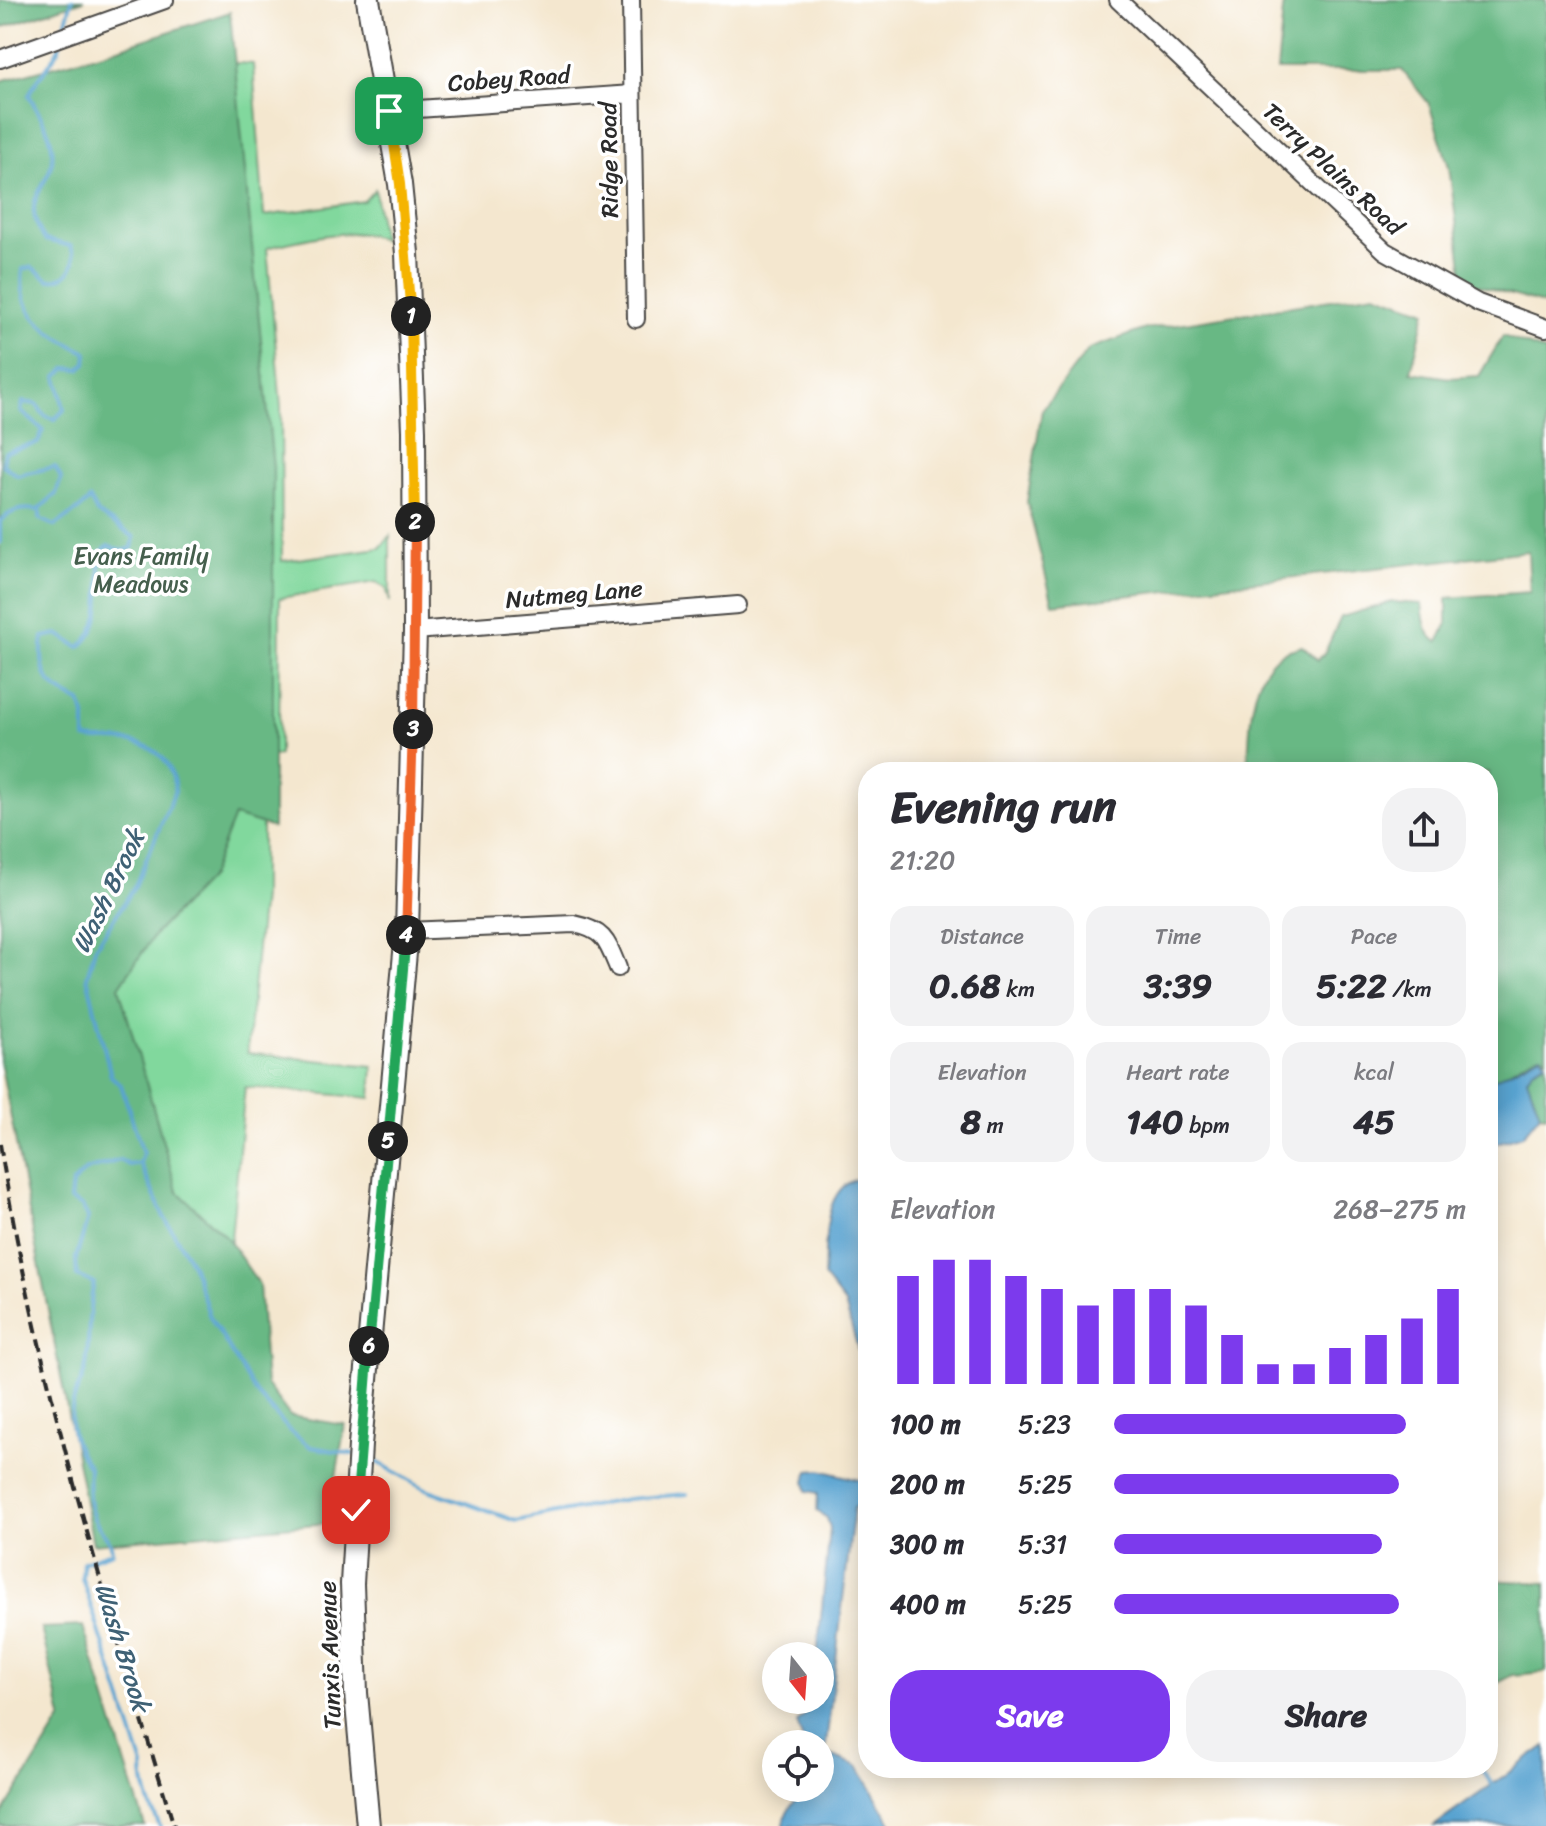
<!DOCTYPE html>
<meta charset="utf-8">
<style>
:root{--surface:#fff;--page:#f2f2f3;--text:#2b2b33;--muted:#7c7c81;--accent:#7c3aed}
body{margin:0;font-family:Sriracha,sans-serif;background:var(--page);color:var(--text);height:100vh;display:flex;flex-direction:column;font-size:30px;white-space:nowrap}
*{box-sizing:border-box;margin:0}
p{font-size:26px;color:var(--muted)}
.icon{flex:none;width:44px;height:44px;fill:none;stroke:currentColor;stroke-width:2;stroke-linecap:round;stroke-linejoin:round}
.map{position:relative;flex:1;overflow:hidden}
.sheet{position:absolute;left:858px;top:762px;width:640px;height:1016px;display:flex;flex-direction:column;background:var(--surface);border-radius:32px;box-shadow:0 4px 20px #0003}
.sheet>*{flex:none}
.needle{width:52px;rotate:163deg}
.fabs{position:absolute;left:762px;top:1642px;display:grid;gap:16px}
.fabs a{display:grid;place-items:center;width:72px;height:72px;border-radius:50%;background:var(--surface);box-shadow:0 4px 20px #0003;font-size:40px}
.pin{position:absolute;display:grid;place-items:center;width:68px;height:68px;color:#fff;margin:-34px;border-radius:16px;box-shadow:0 4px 12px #0006}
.km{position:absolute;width:40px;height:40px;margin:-20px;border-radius:50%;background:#222;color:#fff;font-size:22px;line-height:40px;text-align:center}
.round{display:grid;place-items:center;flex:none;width:84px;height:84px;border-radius:32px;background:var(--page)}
.summary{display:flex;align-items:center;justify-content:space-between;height:136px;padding:0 32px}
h1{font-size:44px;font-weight:700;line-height:60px}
.figures{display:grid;grid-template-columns:repeat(3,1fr);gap:12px;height:136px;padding:8px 32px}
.figures div{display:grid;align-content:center;border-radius:20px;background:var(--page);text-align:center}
.figures b{font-size:34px;font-weight:700}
.figures small{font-size:22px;font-weight:400}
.figures p{font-size:22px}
.chart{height:224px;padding:16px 32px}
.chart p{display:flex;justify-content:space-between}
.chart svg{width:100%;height:144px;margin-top:8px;stroke:var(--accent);stroke-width:6}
.primary-button{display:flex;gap:16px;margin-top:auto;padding:16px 32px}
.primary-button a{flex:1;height:92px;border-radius:32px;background:var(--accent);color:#fff;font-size:32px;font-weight:700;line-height:92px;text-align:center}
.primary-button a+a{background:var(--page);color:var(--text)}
ul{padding:0 32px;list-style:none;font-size:26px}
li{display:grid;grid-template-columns:128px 96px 1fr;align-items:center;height:60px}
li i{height:20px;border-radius:10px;background:var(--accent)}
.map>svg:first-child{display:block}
.green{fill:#81d89d;stroke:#568264;stroke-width:2}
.forest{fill:#68b884;stroke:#4a7258;stroke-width:2}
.water{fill:#58a3d0;stroke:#42677e;stroke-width:2}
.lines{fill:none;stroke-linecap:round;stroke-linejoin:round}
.stream{stroke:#58a3d0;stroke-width:4}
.minor-casing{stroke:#494744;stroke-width:20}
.secondary-casing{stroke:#494744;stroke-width:26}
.minor{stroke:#fff;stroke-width:16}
.secondary{stroke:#fff;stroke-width:22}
.rail{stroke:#2b2b2b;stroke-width:4;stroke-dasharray:12 6;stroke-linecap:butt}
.split-1-casing{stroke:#fff;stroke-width:16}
.split-2-casing{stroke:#fff;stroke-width:16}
.split-3-casing{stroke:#fff;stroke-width:16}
.split-4-casing{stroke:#fff;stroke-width:16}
.split-5-casing{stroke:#fff;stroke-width:16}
.split-6-casing{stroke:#fff;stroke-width:16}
.split-7-casing{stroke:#fff;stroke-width:16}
.split-1{stroke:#f5b400;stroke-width:10}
.split-2{stroke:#f5b400;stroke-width:10}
.split-3{stroke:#f0652b;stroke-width:10}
.split-4{stroke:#f0652b;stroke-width:10}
.split-5{stroke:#22a559;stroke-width:10}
.split-6{stroke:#22a559;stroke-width:10}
.split-7{stroke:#22a559;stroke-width:10}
.labels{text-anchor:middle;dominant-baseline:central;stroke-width:7;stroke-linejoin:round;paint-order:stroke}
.street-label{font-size:24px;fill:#2b2b2b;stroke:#fff}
.park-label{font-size:24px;fill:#455f4d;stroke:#fff}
.water-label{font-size:26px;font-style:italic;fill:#3f6175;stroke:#fff}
</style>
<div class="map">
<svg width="1546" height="1826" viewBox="0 0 1546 1826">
<rect width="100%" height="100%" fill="#fff"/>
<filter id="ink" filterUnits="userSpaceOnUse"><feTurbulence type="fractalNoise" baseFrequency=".0125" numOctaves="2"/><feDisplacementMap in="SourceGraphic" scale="16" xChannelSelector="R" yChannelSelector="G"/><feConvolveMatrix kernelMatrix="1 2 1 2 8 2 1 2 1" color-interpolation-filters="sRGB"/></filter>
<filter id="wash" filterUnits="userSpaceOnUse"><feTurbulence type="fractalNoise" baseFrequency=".006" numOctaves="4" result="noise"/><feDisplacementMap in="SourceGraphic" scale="32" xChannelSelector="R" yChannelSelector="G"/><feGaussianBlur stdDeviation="1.8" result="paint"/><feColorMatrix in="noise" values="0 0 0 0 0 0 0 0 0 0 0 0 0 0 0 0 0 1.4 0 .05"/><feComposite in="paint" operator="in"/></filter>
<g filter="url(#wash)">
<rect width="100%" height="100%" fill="#f4e7cf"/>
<path class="green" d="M236 63 253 64 264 216 364 201 375 189 382 240C359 224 295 241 267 248L281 407 282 561 380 548 390 536V602L386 588 376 582 280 598 279 755 262 757V896L247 1053 373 1066 371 1098 245 1087 215 1411 104 1405 0 96Z"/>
<path class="forest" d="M0 0H84L0 28Z
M1284 0H1546V305L1464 281 1449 167 1429 104 1402 70H1277Z
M230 12 273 468V828L234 816 210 877 155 934 119 987 177 1191 228 1239 259 1284 266 1384 290 1416 345 1425 328 1523 93 1544 0 1061V81L103 53Z
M1375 293 1426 311 1411 372 1450 378 1479 376 1503 336 1546 352V1058L1541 1055C1521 1060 1508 1075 1488 1082V772H1248C1249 739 1248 676 1279 655 1285 650 1295 649 1302 646L1318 660 1325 652 1341 617 1392 602 1422 604C1424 618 1424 634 1438 642L1447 624V598L1530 592 1528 551 1053 604 1027 502 1042 410 1089 349 1146 329Z
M1546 1062V1115L1540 1114 1527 1078 1533 1069Z
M1488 1580 1546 1583V1672L1513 1675 1488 1688Z
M83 1626 145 1826H0V1818L62 1718 41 1628Z"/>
<path class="water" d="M1541 1055 1546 1062 1533 1069 1527 1078 1540 1114 1523 1135 1488 1146V1082Z
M858 1179 868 1181V1366L860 1356 845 1304 824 1277C826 1247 821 1188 858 1179Z
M820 1470 859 1480 868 1478V1506L854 1507 825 1753 858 1766 893 1826H784C784 1809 803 1788 820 1788V1744H804L797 1723 809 1710 812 1700H820V1656H817L830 1529 827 1518 817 1511 818 1493 807 1491 805 1481 809 1471Z
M1546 1746V1826H1434Z"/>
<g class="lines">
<path class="stream" d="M63 32 72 0
M60 45C54 63 37 76 29 95 37 111 50 129 52 147 58 188 14 192 45 240L71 246C79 265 70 279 49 280L32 267 23 269C16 317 52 335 87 353L86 363 80 369 67 368 57 376 64 410 55 419 45 416 36 404 23 402 21 411 43 430 38 443 5 452 3 465 17 475 55 467 61 478 56 494 40 508V519L55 526C67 516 79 512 90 499L97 513 134 537 132 548 123 551 108 546 100 553C98 584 108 626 79 647L58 634 43 637C38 674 47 687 80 702L85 715V738C95 742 100 739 110 740 147 740 172 753 175 791L135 886 95 948 87 977 111 1076 121 1085 143 1153 140 1163 129 1165 120 1160 86 1170 72 1184 70 1200 82 1206 88 1218 76 1258 77 1276 94 1283C87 1312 90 1337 86 1366 85 1376 78 1386 75 1396 67 1422 72 1446 89 1467 88 1486 87 1508 97 1524 104 1535 112 1540 112 1552L83 1562 82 1578 143 1766C143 1788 149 1806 160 1826
M0 543V521C13 509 22 508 39 510
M140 1163 163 1215 192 1264 210 1317 256 1393 291 1432 311 1447 353 1454
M366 1456 426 1489 516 1521 627 1499 687 1494
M1480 1768 1495 1788"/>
</g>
</g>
<g filter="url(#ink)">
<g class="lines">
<defs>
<path id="minor" d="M631 0 636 319
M1118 0 1385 251 1478 303 1546 328
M0 59 165 0
M389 111 632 94
M415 631 738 605
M407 931 574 924C604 930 607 941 618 968"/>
<path id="secondary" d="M368 0 400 184 407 253 414 431 415 631 407 931 360 1445 352 1584 356 1693 368 1826"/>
</defs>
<use href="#minor" class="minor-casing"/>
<use href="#secondary" class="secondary-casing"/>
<use href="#minor" class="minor"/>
<use href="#secondary" class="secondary"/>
<path class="rail" d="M0 1144C37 1377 105 1600 174 1826"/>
</g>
</g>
<g class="lines" filter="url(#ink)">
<defs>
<path id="split-1" d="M389 111 400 184 411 316"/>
<path id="split-2" d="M411 316 415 522"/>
<path id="split-3" d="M413 729 415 522"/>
<path id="split-4" d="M406 935 413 729"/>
<path id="split-5" d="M388 1141 406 935"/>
<path id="split-6" d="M369 1346 388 1141"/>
<path id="split-7" d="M356 1510 369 1346"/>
</defs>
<use href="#split-1" class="split-1-casing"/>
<use href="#split-2" class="split-2-casing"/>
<use href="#split-3" class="split-3-casing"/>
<use href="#split-4" class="split-4-casing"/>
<use href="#split-5" class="split-5-casing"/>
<use href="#split-6" class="split-6-casing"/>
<use href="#split-7" class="split-7-casing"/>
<use href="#split-1" class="split-1"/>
<use href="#split-2" class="split-2"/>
<use href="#split-3" class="split-3"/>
<use href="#split-4" class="split-4"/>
<use href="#split-5" class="split-5"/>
<use href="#split-6" class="split-6"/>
<use href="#split-7" class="split-7"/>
</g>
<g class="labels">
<g class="street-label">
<text transform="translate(509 79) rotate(-4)">Cobey Road</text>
<text transform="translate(609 160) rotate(-91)">Ridge Road</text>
<text transform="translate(1333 169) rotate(43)">Terry Plains Road</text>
<text transform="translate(574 594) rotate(-5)">Nutmeg Lane</text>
<text transform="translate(330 1655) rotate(-92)">Tunxis Avenue</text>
</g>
<g class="park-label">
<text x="141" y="556">Evans Family<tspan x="141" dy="28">Meadows</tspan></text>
</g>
<g class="water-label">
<text transform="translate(108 891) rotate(-64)">Wash Brook</text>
<text transform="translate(123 1647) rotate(73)">Wash Brook</text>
</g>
</g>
</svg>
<div class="fabs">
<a><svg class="needle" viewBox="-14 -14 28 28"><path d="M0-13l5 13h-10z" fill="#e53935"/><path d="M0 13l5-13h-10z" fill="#7c7c81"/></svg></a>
<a><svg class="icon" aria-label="locate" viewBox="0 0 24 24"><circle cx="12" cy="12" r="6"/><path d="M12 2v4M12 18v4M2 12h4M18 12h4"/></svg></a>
</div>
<div class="pin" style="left:389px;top:111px;background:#1e9e55"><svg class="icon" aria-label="arrive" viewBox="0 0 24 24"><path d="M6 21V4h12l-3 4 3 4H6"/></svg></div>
<div class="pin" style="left:356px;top:1510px;background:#d93025"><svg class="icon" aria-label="check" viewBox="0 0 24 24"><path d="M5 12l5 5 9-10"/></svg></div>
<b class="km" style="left:411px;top:316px">1</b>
<b class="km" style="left:415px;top:522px">2</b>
<b class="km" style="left:413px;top:729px">3</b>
<b class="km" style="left:406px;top:935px">4</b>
<b class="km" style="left:388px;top:1141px">5</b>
<b class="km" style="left:369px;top:1346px">6</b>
<section class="sheet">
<div class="summary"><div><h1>Evening run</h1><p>21:20</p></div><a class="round"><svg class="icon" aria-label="share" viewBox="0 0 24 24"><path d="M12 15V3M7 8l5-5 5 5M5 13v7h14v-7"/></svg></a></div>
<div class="figures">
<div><p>Distance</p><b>0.68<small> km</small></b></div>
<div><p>Time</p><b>3:39</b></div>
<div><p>Pace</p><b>5:22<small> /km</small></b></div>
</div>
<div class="figures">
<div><p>Elevation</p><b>8<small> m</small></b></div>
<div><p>Heart rate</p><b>140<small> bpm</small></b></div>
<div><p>kcal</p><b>45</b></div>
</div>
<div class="chart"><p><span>Elevation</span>268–275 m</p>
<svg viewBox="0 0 160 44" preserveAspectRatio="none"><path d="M5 44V11M15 44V6M25 44V6M35 44V11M45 44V15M55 44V20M65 44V15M75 44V15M85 44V20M95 44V29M105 44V38M115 44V38M125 44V33M135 44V29M145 44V24M155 44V15"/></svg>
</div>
<ul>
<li><b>100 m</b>5:23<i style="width:83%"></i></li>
<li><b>200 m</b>5:25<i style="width:81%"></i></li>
<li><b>300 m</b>5:31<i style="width:76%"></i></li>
<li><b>400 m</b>5:25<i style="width:81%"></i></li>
</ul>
<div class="primary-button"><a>Save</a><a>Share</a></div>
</section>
</div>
